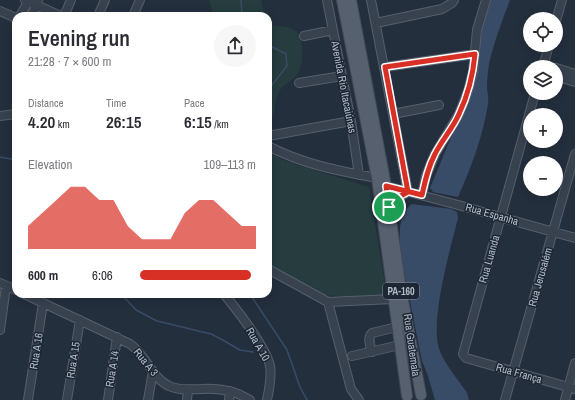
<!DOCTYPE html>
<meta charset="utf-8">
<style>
:root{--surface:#fff;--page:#f7f7f7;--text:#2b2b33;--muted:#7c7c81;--accent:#d93025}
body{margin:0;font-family:"Archivo Narrow",sans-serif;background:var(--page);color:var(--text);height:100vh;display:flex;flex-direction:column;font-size:15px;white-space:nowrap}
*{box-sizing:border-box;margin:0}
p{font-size:13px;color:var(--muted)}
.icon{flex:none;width:22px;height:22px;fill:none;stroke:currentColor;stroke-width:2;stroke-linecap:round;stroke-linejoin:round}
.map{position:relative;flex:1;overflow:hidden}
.panel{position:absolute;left:12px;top:12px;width:260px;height:286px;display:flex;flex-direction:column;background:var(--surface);border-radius:12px;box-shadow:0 2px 10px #0003}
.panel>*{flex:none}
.tools{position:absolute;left:523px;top:12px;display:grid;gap:8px}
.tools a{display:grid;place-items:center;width:40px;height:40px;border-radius:50%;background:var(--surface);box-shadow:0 2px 10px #0003;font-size:20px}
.pin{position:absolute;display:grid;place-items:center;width:34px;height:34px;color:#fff;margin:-17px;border:2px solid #fff;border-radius:50%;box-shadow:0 1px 4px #0007}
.round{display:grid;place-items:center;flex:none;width:42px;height:42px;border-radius:21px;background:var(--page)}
.head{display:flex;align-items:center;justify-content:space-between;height:68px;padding:0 16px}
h1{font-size:22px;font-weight:600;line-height:30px}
.metrics{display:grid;grid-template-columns:repeat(3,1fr);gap:6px;height:68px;padding:4px 16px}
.metrics div{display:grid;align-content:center}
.metrics b{font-size:17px;font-weight:600}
.metrics small{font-size:11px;font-weight:400}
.metrics p{font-size:11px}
.chart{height:112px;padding:8px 16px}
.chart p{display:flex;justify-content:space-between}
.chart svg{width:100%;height:72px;margin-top:4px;fill:var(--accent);opacity:.7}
ul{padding:0 16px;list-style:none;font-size:13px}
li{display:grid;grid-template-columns:64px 48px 1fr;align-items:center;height:30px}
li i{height:10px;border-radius:5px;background:var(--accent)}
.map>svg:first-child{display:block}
.green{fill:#263c3f}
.water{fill:#394c67}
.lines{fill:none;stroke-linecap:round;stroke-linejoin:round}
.stream{stroke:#394c67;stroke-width:1.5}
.minor-casing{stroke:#565f6c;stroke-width:10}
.major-casing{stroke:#414a57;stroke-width:12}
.minor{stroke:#38414e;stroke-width:8}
.major{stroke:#56606e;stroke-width:10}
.route-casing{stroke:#fff;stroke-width:8}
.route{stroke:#d93025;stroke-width:5}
.labels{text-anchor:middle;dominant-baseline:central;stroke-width:3;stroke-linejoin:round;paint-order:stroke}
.shield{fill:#1d2633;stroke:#878f9c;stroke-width:1}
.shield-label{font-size:10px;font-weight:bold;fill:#b4bcc9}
.street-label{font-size:11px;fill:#b4bcc9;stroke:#1d2633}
</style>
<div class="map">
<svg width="575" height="400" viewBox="0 0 575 400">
<rect width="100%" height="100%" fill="#242f3e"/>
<path class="green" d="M209 0H261L265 16H214Z
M268 20 273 26C293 25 303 31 302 52 302 60 302 66 298 73 294 80 285 83 280 90 276 97 275 107 274 115L268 118Z
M268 152 285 161 369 187 387 297 357 298 318 294 268 263Z"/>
<path class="water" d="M491 0H510C502 21 494 42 489 64 488 71 487 79 487 86 487 92 489 98 488 104 483 136 471 168 458 197L433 192 430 188 452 135 463 115 472 88 483 26Z
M412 204 451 209 457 212 458 218C450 250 430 319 439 349 445 365 458 379 467 393L469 400H435L428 376 422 361 400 251C400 236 397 213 412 204Z"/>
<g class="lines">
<path class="stream" d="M241 0 242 16
M268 45 286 54 287 66 268 90
M0 157 16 160
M121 294 136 310 157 321 211 334 221 339 240 350 253 352
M250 294 287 350 300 387 307 400"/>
<defs>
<path id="minor" d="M25 0 61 16
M327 0 351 121 359 175
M371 0 408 192
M0 11 16 18
M20 16 29 0
M32 16 38 0
M64 16 71 0
M98 16 105 0
M133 16 140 0
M556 21 562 0
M376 23 442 9 452 3 454 0
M304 36 333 30
M385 67 475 54
M543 67 549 45
M556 68 575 74
M556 76 575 82
M299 83 342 76
M535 93 463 354 466 358 575 389
M393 114 439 105
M0 116 16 114
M268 136 351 121
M268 146C302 164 339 171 377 178
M386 186 462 206 500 217 575 238
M422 195 426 176 435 154 459 114 468 91 473 72 477 30 486 0
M389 207 395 199 408 192
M268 269 328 302 351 389 359 400
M0 283 16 290
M24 294 130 344C147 356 151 377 169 386 180 391 191 389 202 389 219 388 236 391 250 400
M224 294C237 310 266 347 270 366 272 377 269 390 267 400
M328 302 393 299
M0 330 6 286
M372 352C370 345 367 338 372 333L397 327
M352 356 400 345
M28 400 43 303
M67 400 80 320
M108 400 117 337
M148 400 153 371
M187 400 188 390
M229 400 230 391
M505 400 575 154
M565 400 575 363"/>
<path id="major" d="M342 0 377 178 407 396
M351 0 386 186 401 290 421 395"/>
</defs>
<use href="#minor" class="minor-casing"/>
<use href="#major" class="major-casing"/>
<use href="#minor" class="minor"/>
<use href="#major" class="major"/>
</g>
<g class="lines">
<defs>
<path id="route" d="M389 207 395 199 408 192 385 67 475 54C473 75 468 95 459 114 453 128 442 140 435 154 428 167 425 181 422 195L386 186 389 207"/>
</defs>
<use href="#route" class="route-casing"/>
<use href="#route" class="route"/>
</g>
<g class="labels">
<rect class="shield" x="383" y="283" width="36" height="16" rx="3"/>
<g class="shield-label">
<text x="401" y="291">PA-160</text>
</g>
<g class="street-label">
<text transform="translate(344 87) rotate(79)">Avenida Rio Itacaiúnas</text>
<text transform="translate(492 214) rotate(16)">Rua Espanha</text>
<text transform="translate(489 259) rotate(-74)">Rua Luanda</text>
<text transform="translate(540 277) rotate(-74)">Rua Jerusalém</text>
<text transform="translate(258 344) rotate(60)">Rua A 10</text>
<text transform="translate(412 345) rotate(82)">Rua Guatemala</text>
<text transform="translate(36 351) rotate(-81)">Rua A 16</text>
<text transform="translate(73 360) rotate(-81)">Rua A 15</text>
<text transform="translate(146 362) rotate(51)">Rua A 3</text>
<text transform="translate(112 369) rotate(-81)">Rua A 14</text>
<text transform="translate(519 373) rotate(16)">Rua França</text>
</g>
</g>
</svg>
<div class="tools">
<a><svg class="icon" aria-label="locate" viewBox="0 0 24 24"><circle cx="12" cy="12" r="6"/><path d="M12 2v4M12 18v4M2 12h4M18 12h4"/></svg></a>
<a><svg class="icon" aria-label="layers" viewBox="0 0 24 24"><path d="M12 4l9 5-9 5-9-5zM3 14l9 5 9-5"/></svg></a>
<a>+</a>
<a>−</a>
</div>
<div class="pin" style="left:389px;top:207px;background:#1e9e55"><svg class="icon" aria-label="arrive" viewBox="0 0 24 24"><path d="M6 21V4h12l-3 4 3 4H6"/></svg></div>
<section class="panel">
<div class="head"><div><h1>Evening run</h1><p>21:28 · 7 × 600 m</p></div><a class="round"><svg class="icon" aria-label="share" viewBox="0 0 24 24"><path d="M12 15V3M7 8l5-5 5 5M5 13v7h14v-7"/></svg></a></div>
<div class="metrics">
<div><p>Distance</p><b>4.20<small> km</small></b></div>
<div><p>Time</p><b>26:15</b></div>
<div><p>Pace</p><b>6:15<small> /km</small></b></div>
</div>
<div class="chart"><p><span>Elevation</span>109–113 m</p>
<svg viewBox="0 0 160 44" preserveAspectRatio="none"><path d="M0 44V30L10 22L20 14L30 6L40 6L50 14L60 14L70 30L80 38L90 38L100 38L110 22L120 14L130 14L140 22L150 30L160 30V44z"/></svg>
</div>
<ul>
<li><b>600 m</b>6:06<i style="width:96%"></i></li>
</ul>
</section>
</div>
